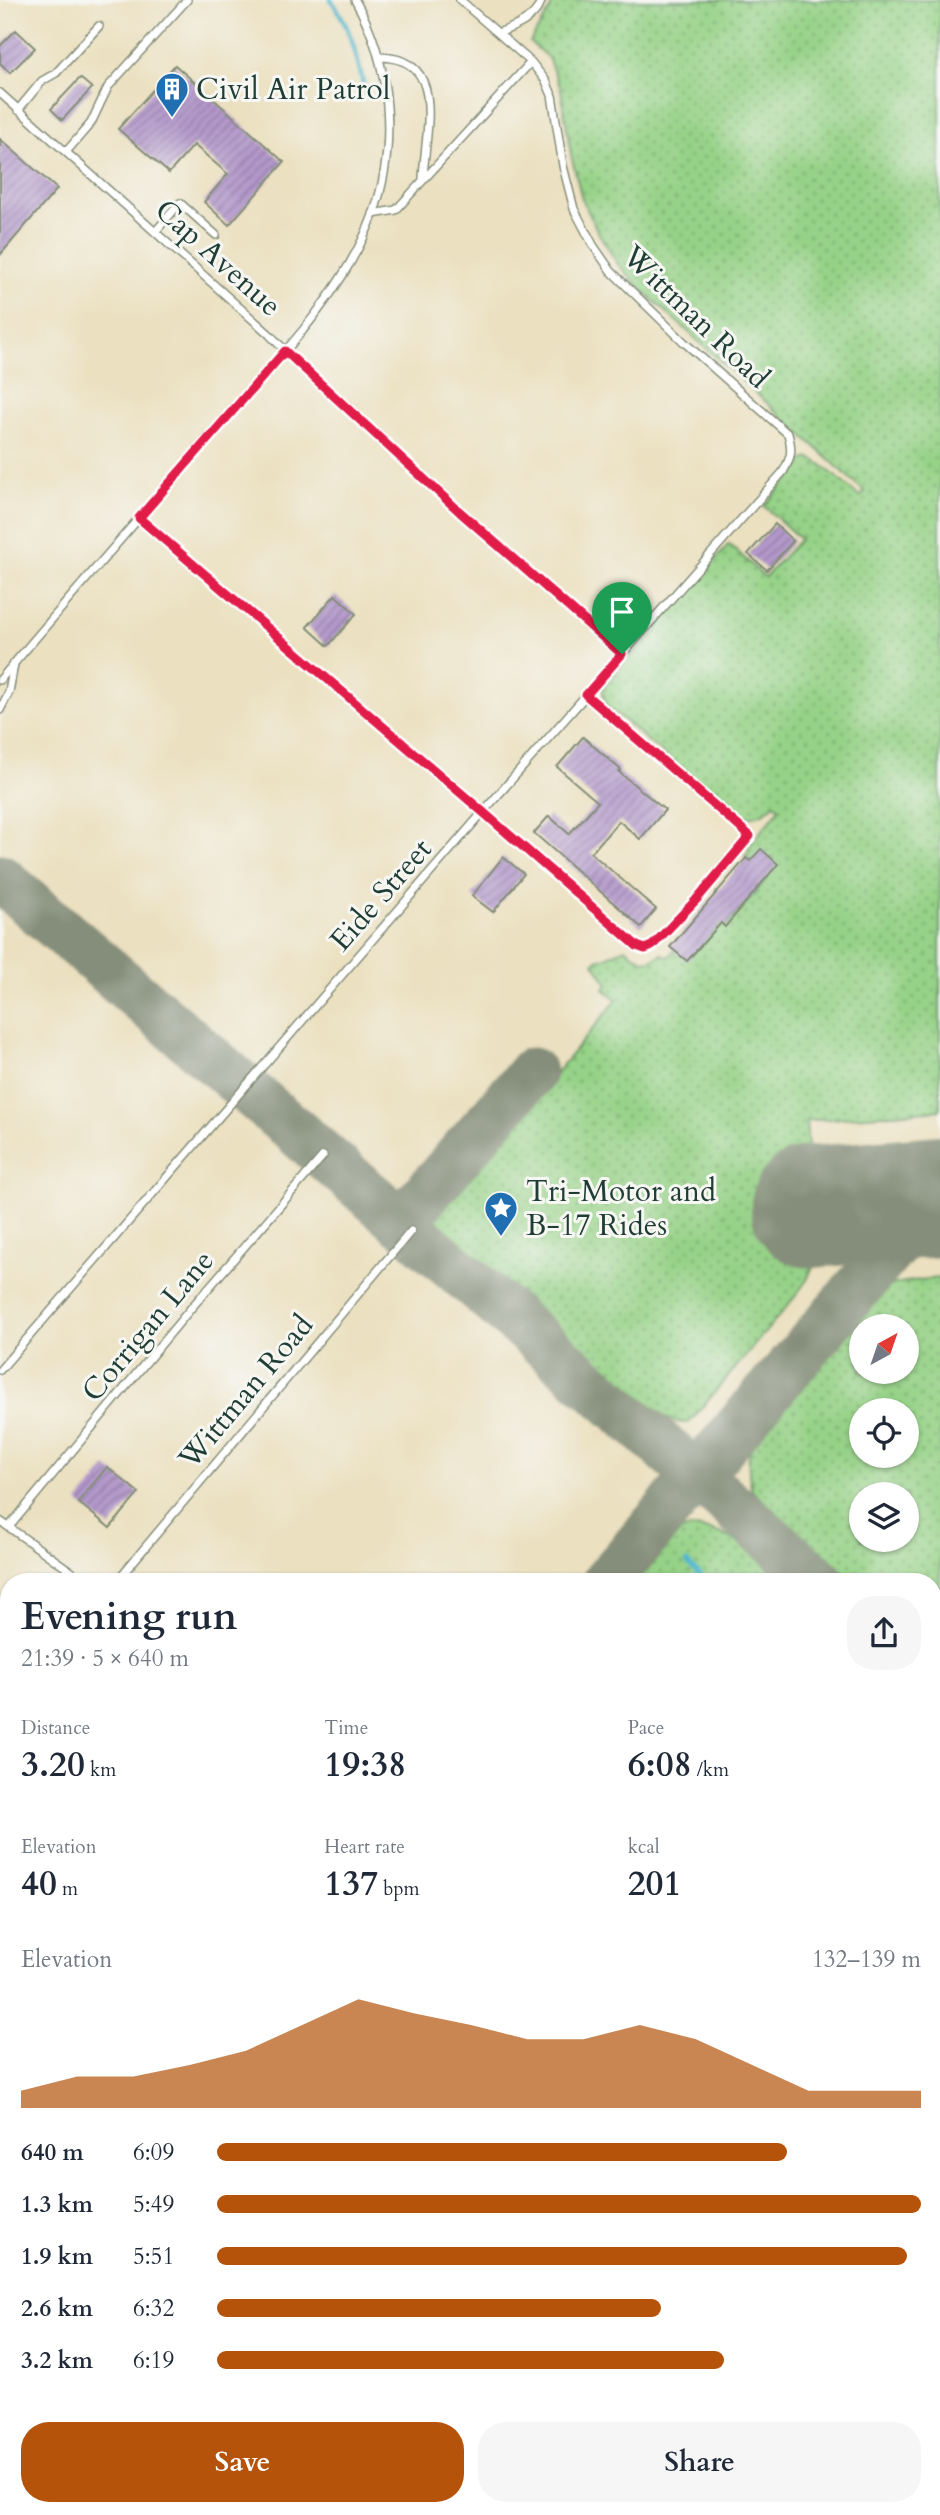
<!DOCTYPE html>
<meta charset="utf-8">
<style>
:root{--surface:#fff;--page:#f6f6f7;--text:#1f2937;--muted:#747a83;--accent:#b45309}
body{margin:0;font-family:Cardo,serif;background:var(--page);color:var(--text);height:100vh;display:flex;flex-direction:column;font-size:26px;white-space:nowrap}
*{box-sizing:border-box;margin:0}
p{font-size:23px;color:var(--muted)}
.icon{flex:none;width:38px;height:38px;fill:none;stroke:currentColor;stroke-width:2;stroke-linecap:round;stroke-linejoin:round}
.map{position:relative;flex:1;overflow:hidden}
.side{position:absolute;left:0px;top:1573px;width:942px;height:943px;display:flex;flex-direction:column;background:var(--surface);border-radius:28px 28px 0 0;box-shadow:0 2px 5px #0004}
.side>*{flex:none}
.needle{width:46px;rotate:40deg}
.controls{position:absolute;left:849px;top:1314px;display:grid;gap:14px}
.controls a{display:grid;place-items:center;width:70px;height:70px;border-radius:50%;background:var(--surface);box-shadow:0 2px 5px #0004;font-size:35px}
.pin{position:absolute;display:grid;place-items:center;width:60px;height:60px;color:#fff;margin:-72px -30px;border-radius:50% 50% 50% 0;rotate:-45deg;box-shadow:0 0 7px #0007}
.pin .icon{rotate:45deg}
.round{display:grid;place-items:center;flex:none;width:74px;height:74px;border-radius:28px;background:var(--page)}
.head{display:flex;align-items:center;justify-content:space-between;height:119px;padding:0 21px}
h1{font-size:38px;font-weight:600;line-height:52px}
.figures{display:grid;grid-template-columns:repeat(3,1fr);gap:10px;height:119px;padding:7px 21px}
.figures div{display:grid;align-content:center}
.figures b{font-size:35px;font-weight:600}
.figures small{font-size:19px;font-weight:400}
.figures p{font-size:19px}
.chart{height:196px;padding:14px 21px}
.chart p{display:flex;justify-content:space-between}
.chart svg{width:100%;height:126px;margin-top:7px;fill:var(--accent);opacity:.7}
.cta{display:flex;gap:14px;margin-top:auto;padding:14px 21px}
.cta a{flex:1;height:80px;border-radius:28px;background:var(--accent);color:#fff;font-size:28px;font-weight:600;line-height:80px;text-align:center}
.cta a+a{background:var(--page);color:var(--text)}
ul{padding:0 21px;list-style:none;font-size:23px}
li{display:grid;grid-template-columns:112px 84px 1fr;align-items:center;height:52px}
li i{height:18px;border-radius:9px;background:var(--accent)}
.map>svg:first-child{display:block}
.green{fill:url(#green-dots);stroke:#5a885e;stroke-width:2;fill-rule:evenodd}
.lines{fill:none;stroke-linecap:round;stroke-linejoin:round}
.stream{stroke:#4bb5c9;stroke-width:5}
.taxiway{stroke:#858e7a;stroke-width:49}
.runway{stroke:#858e7a;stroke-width:122}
.building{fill:url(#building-hatch)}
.lane-casing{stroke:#858e7a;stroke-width:10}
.path{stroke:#858e7a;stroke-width:3.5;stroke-dasharray:2 5;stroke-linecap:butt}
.lane{stroke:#fff;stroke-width:7}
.route-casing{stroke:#fff;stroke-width:14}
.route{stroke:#e11d48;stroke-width:9}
.labels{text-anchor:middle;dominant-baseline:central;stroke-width:6;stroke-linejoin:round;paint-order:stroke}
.poi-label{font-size:30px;fill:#1f3d34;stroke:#f6f6f2;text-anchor:start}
.street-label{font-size:30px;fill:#1f3d34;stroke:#f6f6f2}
</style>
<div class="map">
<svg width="940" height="2515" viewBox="0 0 940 2515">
<defs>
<pattern id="green-dots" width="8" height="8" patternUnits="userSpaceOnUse" patternTransform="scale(1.75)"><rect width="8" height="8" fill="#96d287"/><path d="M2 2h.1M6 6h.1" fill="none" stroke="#7aac6f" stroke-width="1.8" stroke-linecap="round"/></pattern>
<pattern id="building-hatch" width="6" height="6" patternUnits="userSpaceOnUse" patternTransform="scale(1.75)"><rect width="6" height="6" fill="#b398cb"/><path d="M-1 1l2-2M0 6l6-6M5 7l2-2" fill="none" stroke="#917da6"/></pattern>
</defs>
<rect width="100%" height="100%" fill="#f6f6f2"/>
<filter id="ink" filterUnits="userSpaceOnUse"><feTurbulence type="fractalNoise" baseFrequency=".0143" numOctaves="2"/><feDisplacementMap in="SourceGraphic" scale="14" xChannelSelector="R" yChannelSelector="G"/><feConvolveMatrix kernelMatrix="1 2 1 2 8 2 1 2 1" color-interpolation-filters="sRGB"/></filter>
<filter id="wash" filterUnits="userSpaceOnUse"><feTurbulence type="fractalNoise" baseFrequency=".00686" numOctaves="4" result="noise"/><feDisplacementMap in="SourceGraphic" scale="28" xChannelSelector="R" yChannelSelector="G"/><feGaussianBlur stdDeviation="1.57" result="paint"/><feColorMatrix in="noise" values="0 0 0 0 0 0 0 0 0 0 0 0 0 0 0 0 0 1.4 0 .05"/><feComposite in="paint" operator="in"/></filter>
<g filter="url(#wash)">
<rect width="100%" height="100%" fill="#ebe0c0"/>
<path class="green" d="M552 0H940V1110L806 1121 816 1259 807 1280 794 1298 689 1423 676 1422 663 1416 616 1383 429 1224 617 1000 604 989 608 984 594 963 597 960C608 958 616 951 626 948 641 960 644 966 662 954L668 957 674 951 700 946 721 923 726 927 768 877 745 856 748 853 749 846 780 808 774 804C763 816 752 818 736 816L606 705 602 689 729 544 765 577 800 539 764 506 799 467 801 461 810 458 821 464 860 497 865 492 642 290 617 263 598 232 582 199 571 155 561 89 548 58 530 42 551 8Z
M940 1278V1656L933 1650V1582H855L752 1491C747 1471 747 1453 754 1433L865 1302C890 1279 908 1282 940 1278ZM861 1326H906V1372H861ZM861 1410H906V1456H861ZM861 1494H906V1540H861Z
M690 1528C731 1528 749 1551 778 1576L779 1582H625L665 1537Z
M940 1872V2380L933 2388V1876Z
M9 2302V2494L0 2504V2313Z
M940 2459V2515H892L898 2508H933V2467Z
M81 2508H172L166 2515H75Z
M337 2508H760L769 2515H331Z
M775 2508H831L825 2515H784Z"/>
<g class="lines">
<path class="stream" d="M331 0C351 26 358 61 365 92
M687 1562 706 1582
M0 2451 9 2441
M660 2515 667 2508"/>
<path class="taxiway" d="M0 878 821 1582
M401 1223 532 1072
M606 1582 897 1242 926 1210 940 1202
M933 1682 940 1689
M933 1828 940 1825
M0 2290 9 2280
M933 2420 940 2412
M30 2515 37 2508
M851 2515 858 2508"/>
<path class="runway" d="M812 1207 940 1196
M933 1713 940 1705
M248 2515 254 2508"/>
</g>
<g id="blocks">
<path class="building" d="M16 30 35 48 10 73 0 63V46Z
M175 65 284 162 229 225 204 202 228 174 194 145 169 173 118 129Z
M80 78 92 88 62 120 51 109Z
M0 139 57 189 0 255Z
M775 524 793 541 767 570 748 554Z
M335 595 356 614 328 646 307 627Z
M583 737 621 770 619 772 665 810 640 839 619 821 591 853 656 909 641 927 534 833 549 816 569 834 598 802 557 767Z
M761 849 778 864 725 927 721 923 687 961 670 947 746 858 750 861Z
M503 857 524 874 493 912 472 896Z
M107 1467 139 1493 110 1528 78 1502Z"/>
</g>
</g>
<g filter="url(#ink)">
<use href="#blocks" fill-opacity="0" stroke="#858e7a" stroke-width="2"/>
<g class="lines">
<defs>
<path id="lane" d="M498 33C517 26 534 20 542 0
M380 57C449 58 424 134 423 180
M0 93 269 334 303 369 460 512 622 654
M18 110 42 81 56 73 99 26
M66 152 91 123 108 87 187 0
M373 214 396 210 531 62
M155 232 180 203 216 235
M139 518 483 812 637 946 645 949 652 946 696 900 750 836 586 695
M0 680C71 596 143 514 214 431 271 367 343 296 373 215 398 145 391 63 355 0
M0 710 9 692 14 664
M0 1370 483 812 783 472C791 458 793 450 788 434L685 343 611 271 593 245 574 209 563 166 552 95 546 81 531 62 460 0
M0 1521 86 1582
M9 1527 192 1307 323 1156
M116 1582 411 1231
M0 1738 9 1727
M767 2508 776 2515"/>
</defs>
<use href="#lane" class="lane-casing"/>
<path class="path" d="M0 1603 5 1608 0 1614
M0 1652 9 1660"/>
<use href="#lane" class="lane"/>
</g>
</g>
<g class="lines" filter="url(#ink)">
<defs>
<path id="route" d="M285 351 460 512 622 654 586 695 750 836 696 900 652 946 645 949 637 946 483 812 139 518Z"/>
</defs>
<use href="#route" class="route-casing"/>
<use href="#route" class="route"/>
</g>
<defs>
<symbol id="building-pin" viewBox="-11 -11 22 30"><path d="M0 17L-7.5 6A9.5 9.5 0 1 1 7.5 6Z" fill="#1f6fb2" stroke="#f6f6f2"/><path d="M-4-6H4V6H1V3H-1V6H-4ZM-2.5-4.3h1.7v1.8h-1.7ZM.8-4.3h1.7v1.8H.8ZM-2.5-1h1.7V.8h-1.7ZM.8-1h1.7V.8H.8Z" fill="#fff"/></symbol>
<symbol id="sight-pin" viewBox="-11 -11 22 30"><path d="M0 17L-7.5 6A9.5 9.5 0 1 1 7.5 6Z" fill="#1f6fb2" stroke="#f6f6f2"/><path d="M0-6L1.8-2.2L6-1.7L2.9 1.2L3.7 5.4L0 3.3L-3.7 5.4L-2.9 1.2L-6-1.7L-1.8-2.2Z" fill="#fff"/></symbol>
</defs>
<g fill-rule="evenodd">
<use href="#building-pin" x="153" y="70" width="38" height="52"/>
<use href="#sight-pin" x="482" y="1189" width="38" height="52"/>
</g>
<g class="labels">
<g class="poi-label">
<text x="196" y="89">Civil Air Patrol</text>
<text x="526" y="1191">Tri-Motor and<tspan x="526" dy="34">B-17 Rides</tspan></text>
</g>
<g class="street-label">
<text transform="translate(218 258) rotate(42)">Cap Avenue</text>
<text transform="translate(696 317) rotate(44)">Wittman Road</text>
<text transform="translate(381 895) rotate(-49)">Eide Street</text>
<text transform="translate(148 1326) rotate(-50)">Corrigan Lane</text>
<text transform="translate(246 1392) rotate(-50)">Wittman Road</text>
</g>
</g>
</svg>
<div class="controls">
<a><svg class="needle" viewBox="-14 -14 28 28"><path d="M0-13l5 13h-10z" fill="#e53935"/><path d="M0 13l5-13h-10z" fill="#747a83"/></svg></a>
<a><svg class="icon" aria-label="locate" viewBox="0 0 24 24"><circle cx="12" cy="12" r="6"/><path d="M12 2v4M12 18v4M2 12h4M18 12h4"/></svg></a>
<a><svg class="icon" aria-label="layers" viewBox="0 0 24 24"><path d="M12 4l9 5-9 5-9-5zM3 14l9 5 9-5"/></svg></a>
</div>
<div class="pin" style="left:622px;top:654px;background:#1e9e55"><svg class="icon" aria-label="arrive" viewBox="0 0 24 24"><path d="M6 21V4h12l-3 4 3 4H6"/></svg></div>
<section class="side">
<div class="head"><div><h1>Evening run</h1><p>21:39 · 5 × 640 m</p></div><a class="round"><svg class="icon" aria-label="share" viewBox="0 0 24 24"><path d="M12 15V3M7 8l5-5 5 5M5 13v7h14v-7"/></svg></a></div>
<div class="figures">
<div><p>Distance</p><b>3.20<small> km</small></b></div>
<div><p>Time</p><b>19:38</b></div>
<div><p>Pace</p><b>6:08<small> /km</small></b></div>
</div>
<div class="figures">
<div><p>Elevation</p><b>40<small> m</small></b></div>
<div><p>Heart rate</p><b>137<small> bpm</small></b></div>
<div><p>kcal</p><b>201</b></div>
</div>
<div class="chart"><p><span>Elevation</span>132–139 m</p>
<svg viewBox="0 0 160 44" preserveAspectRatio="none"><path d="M0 44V38L10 33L20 33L30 29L40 24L50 15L60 6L70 11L80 15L90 20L100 20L110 15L120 20L130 29L140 38L150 38L160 38V44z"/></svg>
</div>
<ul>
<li><b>640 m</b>6:09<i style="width:81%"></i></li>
<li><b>1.3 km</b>5:49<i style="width:100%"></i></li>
<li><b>1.9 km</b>5:51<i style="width:98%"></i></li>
<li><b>2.6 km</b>6:32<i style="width:63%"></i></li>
<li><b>3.2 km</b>6:19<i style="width:72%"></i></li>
</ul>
<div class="cta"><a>Save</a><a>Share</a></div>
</section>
</div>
